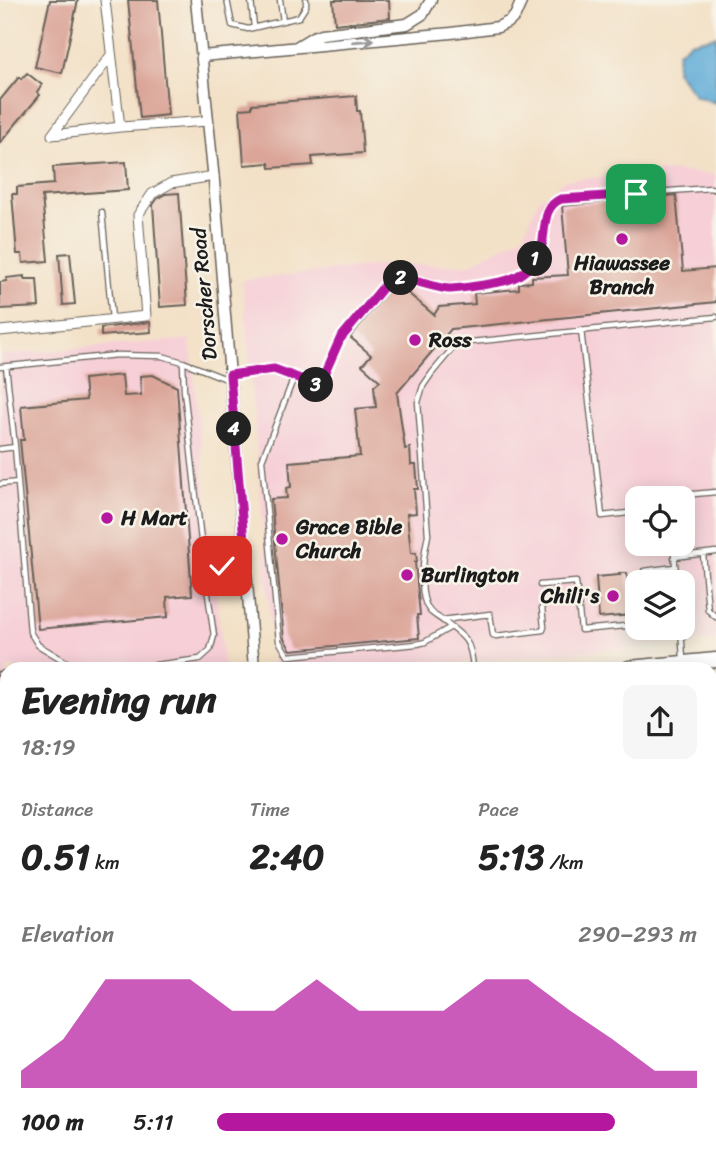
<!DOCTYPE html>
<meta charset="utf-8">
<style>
:root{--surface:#fff;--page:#f6f6f6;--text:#222;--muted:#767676;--accent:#b5179e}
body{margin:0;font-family:Sriracha,sans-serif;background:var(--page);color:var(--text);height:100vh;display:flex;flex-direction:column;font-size:26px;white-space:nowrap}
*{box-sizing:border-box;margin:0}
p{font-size:23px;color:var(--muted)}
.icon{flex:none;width:38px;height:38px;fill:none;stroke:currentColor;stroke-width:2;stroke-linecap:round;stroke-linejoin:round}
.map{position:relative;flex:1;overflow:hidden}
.side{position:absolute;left:0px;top:662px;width:718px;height:500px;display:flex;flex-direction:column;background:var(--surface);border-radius:21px 21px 0 0;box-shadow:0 4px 18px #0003}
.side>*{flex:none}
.controls{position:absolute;left:625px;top:486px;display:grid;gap:14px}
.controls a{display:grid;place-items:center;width:70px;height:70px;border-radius:14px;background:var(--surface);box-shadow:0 4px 18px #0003;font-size:35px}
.pin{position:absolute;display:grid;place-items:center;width:60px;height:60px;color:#fff;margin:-30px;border-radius:14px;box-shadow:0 4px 10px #0006}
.km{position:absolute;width:35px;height:35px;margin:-18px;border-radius:50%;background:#222;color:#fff;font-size:19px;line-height:35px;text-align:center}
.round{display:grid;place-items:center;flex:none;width:74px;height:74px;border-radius:14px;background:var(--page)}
.summary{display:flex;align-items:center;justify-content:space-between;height:119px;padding:0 21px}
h1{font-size:38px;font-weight:700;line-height:52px}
.metrics{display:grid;grid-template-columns:repeat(3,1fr);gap:10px;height:119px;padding:7px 21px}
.metrics div{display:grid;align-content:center}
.metrics b{font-size:35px;font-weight:700}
.metrics small{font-size:19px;font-weight:400}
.metrics p{font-size:19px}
.chart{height:196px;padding:14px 21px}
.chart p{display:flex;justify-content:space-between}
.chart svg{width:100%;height:126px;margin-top:7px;fill:var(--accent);opacity:.7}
ul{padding:0 21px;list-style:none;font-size:23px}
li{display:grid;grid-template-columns:112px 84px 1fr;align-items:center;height:52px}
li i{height:18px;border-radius:9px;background:var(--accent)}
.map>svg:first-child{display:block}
.built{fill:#f6cfd7;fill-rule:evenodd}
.water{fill:#5eabd7;stroke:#3d647a;stroke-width:2}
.building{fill:#dba599}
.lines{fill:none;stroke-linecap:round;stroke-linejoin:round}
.service-casing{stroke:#676158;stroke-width:7}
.minor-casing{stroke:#676158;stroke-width:11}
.tertiary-casing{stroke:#676158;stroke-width:13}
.trunk-casing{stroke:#676158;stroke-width:17}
.motorway-casing{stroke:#676158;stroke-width:18}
.service{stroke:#fff;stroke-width:4.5}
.minor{stroke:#fff;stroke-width:9}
.tertiary{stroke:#fff;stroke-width:10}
.trunk{stroke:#fff;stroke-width:14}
.motorway{stroke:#fff;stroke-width:16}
.oneway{stroke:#999}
.route-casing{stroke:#fff;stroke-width:14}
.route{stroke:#b5179e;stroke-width:9}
.poi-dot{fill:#b5179e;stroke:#f7f3e8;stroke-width:2.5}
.labels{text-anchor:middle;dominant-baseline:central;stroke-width:5;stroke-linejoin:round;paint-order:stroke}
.poi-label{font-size:21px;font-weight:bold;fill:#1c1c1c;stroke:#f7f3e8;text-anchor:start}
.street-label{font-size:21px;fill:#1c1c1c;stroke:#f7f3e8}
</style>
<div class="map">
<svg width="716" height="1162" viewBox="0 0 716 1162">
<rect width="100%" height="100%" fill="#f7f3e8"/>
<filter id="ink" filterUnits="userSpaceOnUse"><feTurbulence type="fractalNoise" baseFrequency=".0143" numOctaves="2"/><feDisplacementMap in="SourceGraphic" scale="14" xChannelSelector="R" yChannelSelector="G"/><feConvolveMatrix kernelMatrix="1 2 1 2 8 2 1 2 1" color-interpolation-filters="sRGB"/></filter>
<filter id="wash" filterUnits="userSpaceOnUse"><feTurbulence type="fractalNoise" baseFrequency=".00686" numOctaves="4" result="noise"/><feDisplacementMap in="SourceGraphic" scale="28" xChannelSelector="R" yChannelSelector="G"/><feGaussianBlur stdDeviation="1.57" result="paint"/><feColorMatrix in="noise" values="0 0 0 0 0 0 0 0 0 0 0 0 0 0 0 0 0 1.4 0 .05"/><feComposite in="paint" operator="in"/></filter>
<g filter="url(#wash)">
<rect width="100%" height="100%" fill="#f3e1c7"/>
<path class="built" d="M673 171 716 175V640L403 668H274L243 280 380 265 470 264 523 236 539 199 565 180ZM637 499H682V544H637ZM637 583H682V628H637Z
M190 339 224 668H7V709H0V355Z
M716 717V1040L711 1041 710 718Z"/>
<path class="water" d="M716 36V103L695 96 676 70 678 52 690 42Z"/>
<g id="blocks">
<path class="building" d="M50 0H78L62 73 35 67Z
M128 0H158L168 115 140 118Z
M333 0H389L390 18 335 24Z
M27 73 42 85 37 92 40 95 0 143V100L19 77 21 79Z
M356 96 357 111H360L363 153 312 157 313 165 270 168 269 163 244 165 240 109 252 108V104Z
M126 162 128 190 42 196 48 261 23 263 22 254H17L12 194H17V187L54 184 53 167Z
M179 193 187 305 160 307 153 205 157 199 165 194Z
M676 195 683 271 716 268V302L451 329 397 393 405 449 410 448 411 465H416L418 489H414L416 513 407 514 411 553H416L417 562H415L420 615H417L419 638 291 650 284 639 271 499 287 498 286 488 291 487 289 462 360 456 355 409 376 407 374 386 380 381 362 365 371 355 350 337 393 284 396 283 434 315 439 307 475 304 474 293 519 289V283L532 282V277L568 275 562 206Z
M70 253 75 304 63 305 59 254Z
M24 276V279H37L39 307 0 309V282L7 281 6 278Z
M150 322 151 332 101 336V328Z
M122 375 124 396 141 395 140 376 153 375 177 387 192 595 167 597 168 617 38 629 20 440H24L21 406 86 400 84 379Z
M619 573H627L631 615 599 618 596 577 620 575Z"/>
</g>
</g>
<g filter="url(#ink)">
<use href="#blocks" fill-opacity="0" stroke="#676158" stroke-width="2"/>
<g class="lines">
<defs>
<path id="service" d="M227 0 232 25 248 29 299 17 306 6V0
M251 0 254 27
M280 0 283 21
M102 212 112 319
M581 330 602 516 637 512
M6 366 15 447 30 632 38 645 73 666
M0 367 117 355 162 356 183 362
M231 375 274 369 319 386 340 339 390 279C409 276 429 287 449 289 459 289 498 283 508 280 521 275 534 265 540 252 547 235 540 207 561 199L711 188 716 190
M294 377 262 460 279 641 288 656 417 644 425 642 451 627
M0 449 15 447
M0 484 18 482
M671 499 683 495 716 492
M673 544 677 583
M703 554 708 610 716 617
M674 557 716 552
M204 567 245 565
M645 583 644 571 675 567
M540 585 576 582 581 630 637 625
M442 620 490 614 493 635 496 636 543 630 544 627 542 608
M681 628 683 659
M50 668 73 666 79 668
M133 668 200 659 210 650 214 636 204 567 184 390 183 362 229 380
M473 668C471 640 465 637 442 620 438 617 432 614 429 610 417 594 424 554 428 535L418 402 423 386 432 373 452 349 461 343 716 317
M0 674 7 673
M710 795 716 794
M0 814 7 811
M0 876 7 943
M710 952 716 1004"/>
<path id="minor" d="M105 0 120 127 52 135 111 55
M120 127 208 121
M0 331 146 316 138 215 152 194 171 183 214 176"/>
<path id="tertiary" d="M196 0 214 181 254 668
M298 46 313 37 321 34 407 24 423 14 431 0
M202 56 451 33 498 27 510 21 515 16 522 0
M370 1155 375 1162"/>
<path id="trunk" d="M629 668 716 660
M710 689H716
M0 730 7 729
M0 757 7 756"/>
<path id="motorway" d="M710 1139H716
M476 1162 552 1160 699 1162"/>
</defs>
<use href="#service" class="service-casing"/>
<use href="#minor" class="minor-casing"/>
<use href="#tertiary" class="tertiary-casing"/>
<use href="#trunk" class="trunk-casing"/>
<use href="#motorway" class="motorway-casing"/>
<use href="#service" class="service"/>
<use href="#minor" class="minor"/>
<use href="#tertiary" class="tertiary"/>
<use href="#trunk" class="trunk"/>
<use href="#motorway" class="motorway"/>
</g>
<defs><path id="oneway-shaft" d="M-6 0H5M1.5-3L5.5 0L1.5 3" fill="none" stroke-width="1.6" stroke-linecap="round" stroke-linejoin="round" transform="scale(1.75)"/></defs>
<use class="oneway" href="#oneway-shaft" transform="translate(363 41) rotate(-5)"/>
</g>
<g class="lines" filter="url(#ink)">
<defs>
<path id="route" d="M222 566 246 565 230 375 274 369 319 386 340 339 390 279C409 276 429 287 449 289 459 289 498 283 508 280 521 276 534 265 540 252 547 235 540 207 561 199L636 194"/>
</defs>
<use href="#route" class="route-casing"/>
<use href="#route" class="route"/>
</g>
<g class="poi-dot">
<circle cx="622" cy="239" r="7"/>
<circle cx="415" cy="340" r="7"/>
<circle cx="107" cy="518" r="7"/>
<circle cx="282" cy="539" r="7"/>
<circle cx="407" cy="575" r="7"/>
<circle cx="613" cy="596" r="7"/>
</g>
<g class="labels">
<g class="poi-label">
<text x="622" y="263" text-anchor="middle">Hiawassee<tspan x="622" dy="24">Branch</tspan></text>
<text x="429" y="340">Ross</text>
<text x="121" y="518">H Mart</text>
<text x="296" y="527">Grace Bible<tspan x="296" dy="24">Church</tspan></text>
<text x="421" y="575">Burlington</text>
<text x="599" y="596" text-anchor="end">Chili's</text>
</g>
<g class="street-label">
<text transform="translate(204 294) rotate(-95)">Dorscher Road</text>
</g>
</g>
</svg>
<div class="controls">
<a><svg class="icon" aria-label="locate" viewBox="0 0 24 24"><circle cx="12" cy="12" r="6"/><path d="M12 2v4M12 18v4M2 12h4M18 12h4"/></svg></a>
<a><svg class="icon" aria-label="layers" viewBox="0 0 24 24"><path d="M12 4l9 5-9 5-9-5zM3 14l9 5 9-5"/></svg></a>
</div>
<div class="pin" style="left:636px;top:194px;background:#1e9e55"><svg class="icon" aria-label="arrive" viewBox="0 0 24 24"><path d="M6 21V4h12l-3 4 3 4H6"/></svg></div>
<div class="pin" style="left:222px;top:566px;background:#d93025"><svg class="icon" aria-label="check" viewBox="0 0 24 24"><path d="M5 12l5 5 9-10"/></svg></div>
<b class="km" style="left:535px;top:259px">1</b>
<b class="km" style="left:401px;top:278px">2</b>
<b class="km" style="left:316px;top:385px">3</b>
<b class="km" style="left:234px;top:429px">4</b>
<section class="side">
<div class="summary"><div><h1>Evening run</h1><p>18:19</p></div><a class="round"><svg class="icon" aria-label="share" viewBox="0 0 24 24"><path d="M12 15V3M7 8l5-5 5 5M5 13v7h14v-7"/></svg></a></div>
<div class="metrics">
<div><p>Distance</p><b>0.51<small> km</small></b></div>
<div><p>Time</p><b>2:40</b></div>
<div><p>Pace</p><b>5:13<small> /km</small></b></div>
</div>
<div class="chart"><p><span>Elevation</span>290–293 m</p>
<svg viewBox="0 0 160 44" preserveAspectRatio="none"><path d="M0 44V38L10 27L20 6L30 6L40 6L50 17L60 17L70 6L80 17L90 17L100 17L110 6L120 6L130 17L140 27L150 38L160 38V44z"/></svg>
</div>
<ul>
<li><b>100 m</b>5:11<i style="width:83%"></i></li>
</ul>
</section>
</div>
